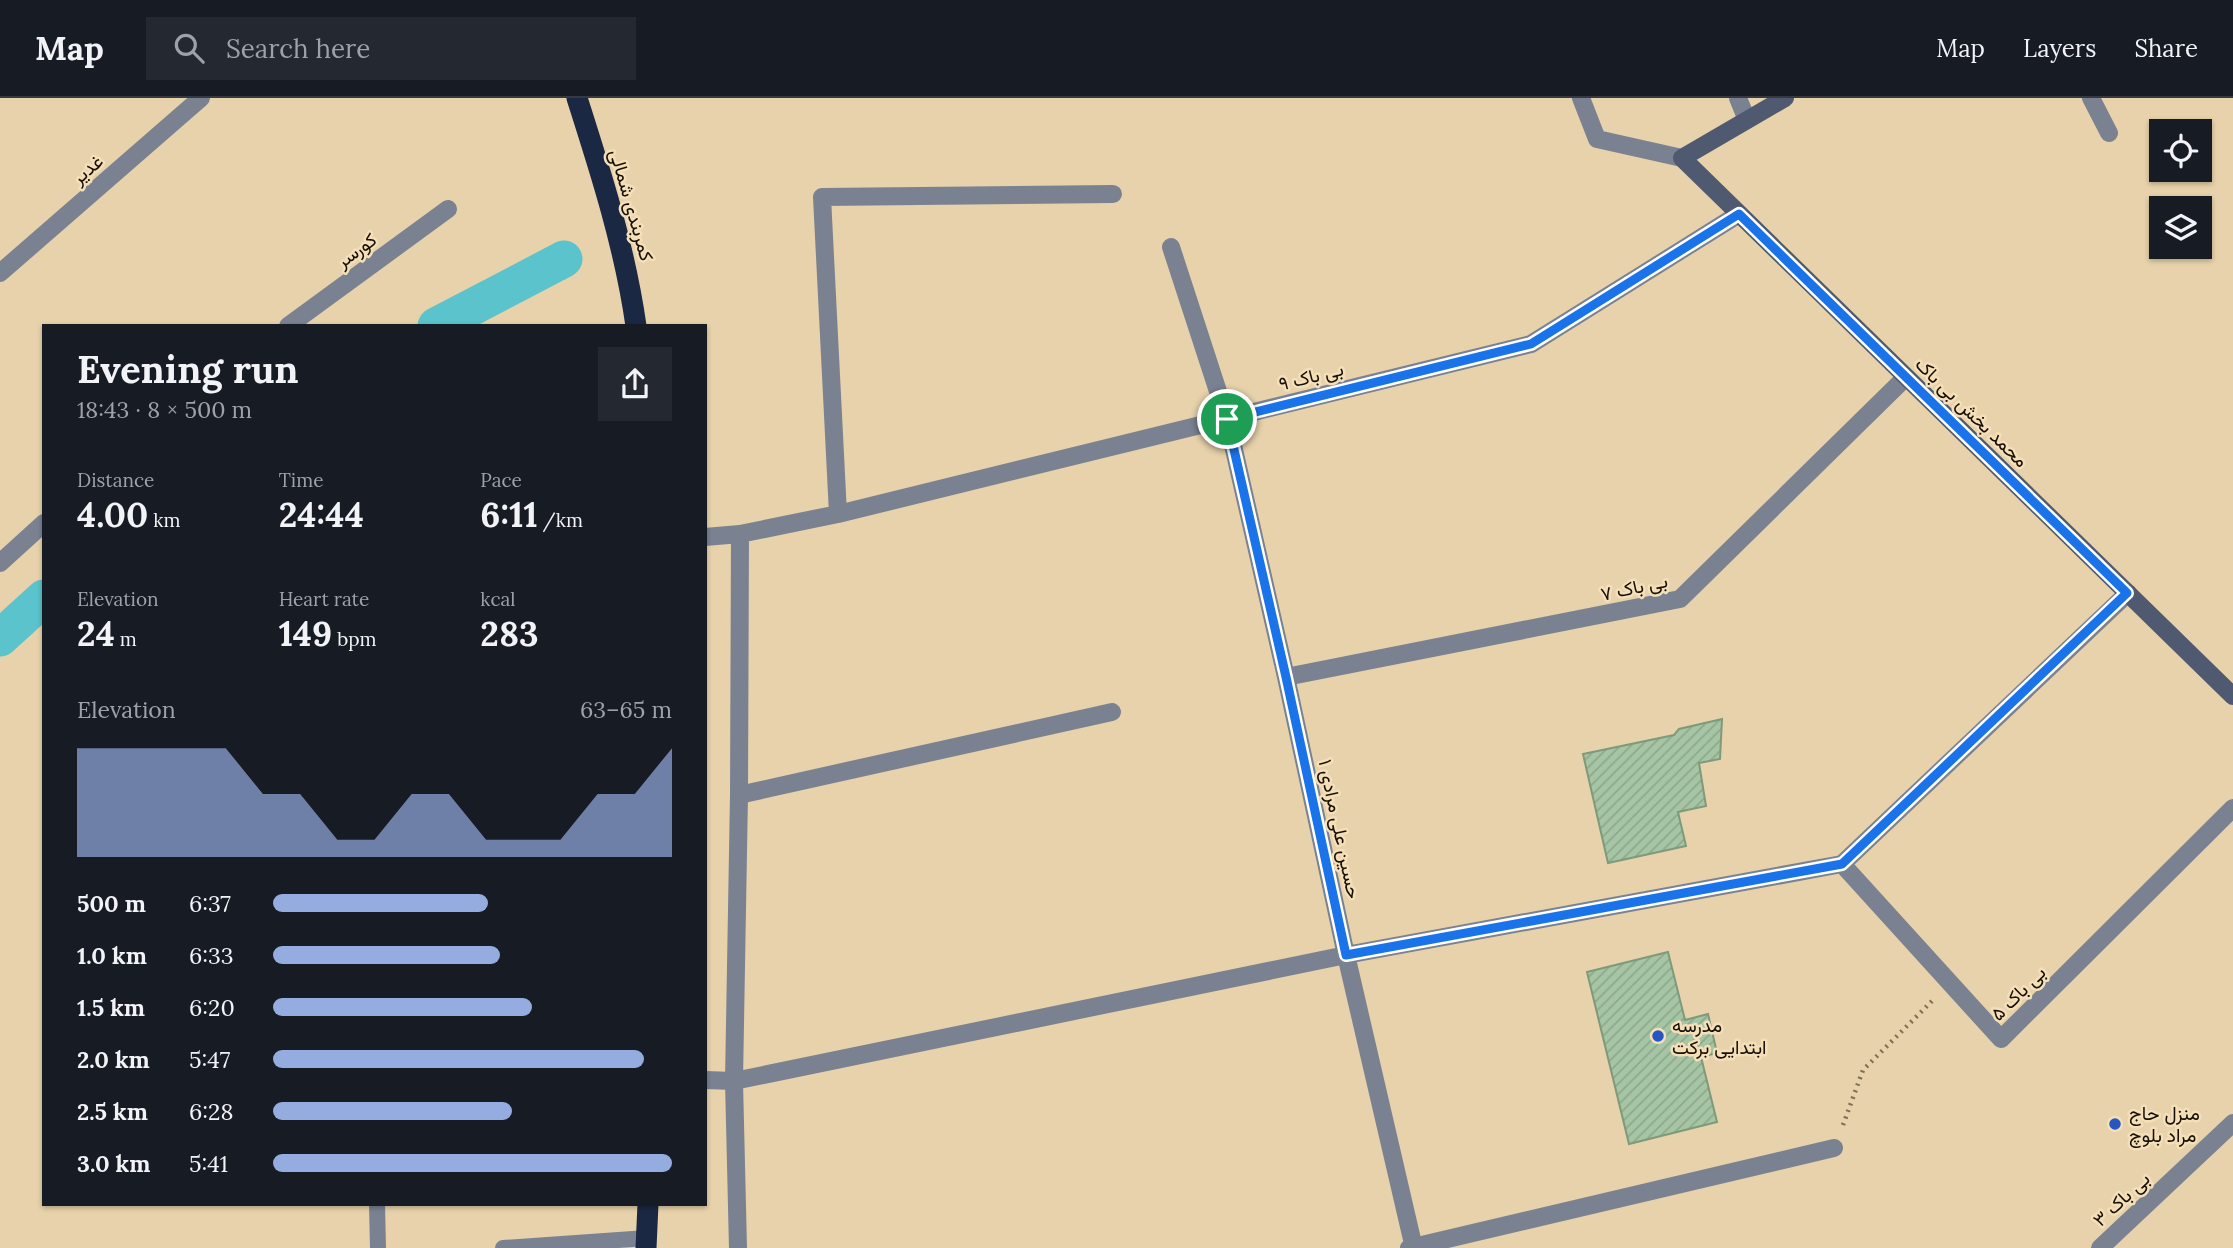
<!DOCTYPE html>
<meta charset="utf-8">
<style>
:root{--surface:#171b24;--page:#242831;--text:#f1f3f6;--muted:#9ea1a6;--line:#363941;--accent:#95ace0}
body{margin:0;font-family:Lora,Vazirmatn,serif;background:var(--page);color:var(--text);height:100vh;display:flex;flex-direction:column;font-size:26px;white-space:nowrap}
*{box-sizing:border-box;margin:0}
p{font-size:23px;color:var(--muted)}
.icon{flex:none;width:38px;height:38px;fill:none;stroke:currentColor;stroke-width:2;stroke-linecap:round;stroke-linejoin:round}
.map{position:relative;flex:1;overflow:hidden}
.sheet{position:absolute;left:42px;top:226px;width:665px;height:882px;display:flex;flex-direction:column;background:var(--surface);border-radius:0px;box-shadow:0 2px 5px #0004}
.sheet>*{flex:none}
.tools{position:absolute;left:2149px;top:21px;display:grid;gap:14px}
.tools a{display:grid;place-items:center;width:63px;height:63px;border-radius:0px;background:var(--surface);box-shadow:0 2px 5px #0004;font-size:35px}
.pin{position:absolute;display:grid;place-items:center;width:60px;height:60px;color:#fff;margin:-30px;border:4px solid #fff;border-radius:50%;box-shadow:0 2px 7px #0007}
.round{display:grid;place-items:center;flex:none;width:74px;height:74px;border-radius:0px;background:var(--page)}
.head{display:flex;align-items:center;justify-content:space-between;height:119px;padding:0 35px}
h1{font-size:38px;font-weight:700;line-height:52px}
.figures{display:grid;grid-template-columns:repeat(3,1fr);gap:10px;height:119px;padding:7px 35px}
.figures div{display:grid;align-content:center}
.figures b{font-size:35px;font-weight:700}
.figures small{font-size:19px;font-weight:400}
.figures p{font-size:19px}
.chart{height:196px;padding:14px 35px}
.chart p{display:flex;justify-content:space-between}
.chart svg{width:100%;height:126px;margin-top:7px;fill:var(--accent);opacity:.7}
ul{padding:0 35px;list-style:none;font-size:23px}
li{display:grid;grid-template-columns:112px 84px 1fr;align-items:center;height:52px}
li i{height:18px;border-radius:9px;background:var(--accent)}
header{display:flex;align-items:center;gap:42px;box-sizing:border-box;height:98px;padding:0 35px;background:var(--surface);border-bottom:2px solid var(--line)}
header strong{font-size:33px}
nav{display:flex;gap:38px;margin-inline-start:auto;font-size:24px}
.search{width:490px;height:63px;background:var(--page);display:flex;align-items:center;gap:18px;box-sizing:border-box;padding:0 24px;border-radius:0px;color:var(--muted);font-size:26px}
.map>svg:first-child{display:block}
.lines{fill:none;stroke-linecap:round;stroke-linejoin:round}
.canal{stroke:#5ac3cc;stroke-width:37}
.building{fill:url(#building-hatch);stroke:#7d9a7b;stroke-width:2}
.path{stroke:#7e7056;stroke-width:4.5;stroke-dasharray:2 5;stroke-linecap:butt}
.lane{stroke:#7a8291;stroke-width:16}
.street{stroke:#7a8291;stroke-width:18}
.secondary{stroke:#4f5a70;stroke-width:18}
.highway{stroke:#1a2844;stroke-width:21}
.route-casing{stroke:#fff;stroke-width:14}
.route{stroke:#1a73e8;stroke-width:9}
.poi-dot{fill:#2556c4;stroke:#f4dfb8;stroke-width:2.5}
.labels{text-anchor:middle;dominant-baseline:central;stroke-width:5;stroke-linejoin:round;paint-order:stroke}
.street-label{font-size:19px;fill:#160f03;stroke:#f4dfb8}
.poi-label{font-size:19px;fill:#160f03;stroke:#f4dfb8;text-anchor:start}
</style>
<header>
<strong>Map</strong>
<div class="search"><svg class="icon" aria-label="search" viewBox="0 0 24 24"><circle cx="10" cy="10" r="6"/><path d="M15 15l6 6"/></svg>Search here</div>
<nav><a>Map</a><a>Layers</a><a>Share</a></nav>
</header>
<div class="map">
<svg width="2233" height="1150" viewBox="0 0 2233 1150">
<defs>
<pattern id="building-hatch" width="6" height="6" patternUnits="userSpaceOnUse" patternTransform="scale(1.75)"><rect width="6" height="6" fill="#a6c5a4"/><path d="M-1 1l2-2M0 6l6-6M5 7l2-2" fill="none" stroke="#8ea88c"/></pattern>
</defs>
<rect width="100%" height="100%" fill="#e7d2ab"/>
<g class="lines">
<path class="canal" d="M436 228 564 161
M0 540 44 500"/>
</g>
<path class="building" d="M1722 621 1720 661 1699 665 1706 708 1678 714 1686 748 1608 765 1583 656 1674 637 1679 631Z
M1668 854 1685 922 1708 916 1717 955 1701 959 1717 1024 1629 1046 1587 874Z"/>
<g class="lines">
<path class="path" d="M1843 1027 1863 972 1932 903"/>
<path class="lane" d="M377 1106 378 1150
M503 1150 647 1140"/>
<path class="street" d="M1581 0 1597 41 1682 60
M1738 0 1747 22
M2091 0 2109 35
M1171 149 1227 321 1286 579 1346 857 1414 1150
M0 175 201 0
M288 228 448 111
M838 416 822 99 1113 96
M705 439 740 436 838 416 1531 246 1739 116
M0 465 44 425
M1286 579 1680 501 1906 279
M739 697 1112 614
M1842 766 2001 941 2233 710
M705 982 734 983 1346 857 1842 766 2128 495
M738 1150 734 983 739 697 740 436
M1409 1150 1834 1050
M2100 1150 2233 1025"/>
<path class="secondary" d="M1785 0 1682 60 2233 598"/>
<path class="highway" d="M577 0C601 75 625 150 636 228
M646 1150 648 1106"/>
</g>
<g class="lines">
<defs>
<path id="route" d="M1739 116 2127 495 1842 766 1346 857 1286 579 1227 321 1531 246Z"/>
</defs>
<use href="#route" class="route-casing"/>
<use href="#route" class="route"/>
</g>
<g class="poi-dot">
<circle cx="1658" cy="938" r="7"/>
<circle cx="2115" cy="1026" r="7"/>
</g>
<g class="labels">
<g class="street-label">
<text transform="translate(87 71) rotate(-41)">غدیر</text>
<text transform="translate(632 107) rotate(74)">کمربندی شمالی</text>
<text transform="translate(356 152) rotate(-36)">کورسر</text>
<text transform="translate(1311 278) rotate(-14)">بی باک ۹</text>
<text transform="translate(1972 314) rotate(44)">محمد بخش بی باک</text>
<text transform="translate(1634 489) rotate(-12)">بی باک ۷</text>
<text transform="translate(1340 731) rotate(78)">حسین علی مرادی ۱</text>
<text transform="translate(2018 895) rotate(-45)">بی باک ۵</text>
<text transform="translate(2121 1101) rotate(-43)">بی باک ۳</text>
</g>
<g class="poi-label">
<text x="1672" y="927">مدرسه<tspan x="1672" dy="22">ابتدایی برکت</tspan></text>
<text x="2129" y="1015">منزل حاج<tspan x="2129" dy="22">مراد بلوچ</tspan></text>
</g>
</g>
</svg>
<div class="tools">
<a><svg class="icon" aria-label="locate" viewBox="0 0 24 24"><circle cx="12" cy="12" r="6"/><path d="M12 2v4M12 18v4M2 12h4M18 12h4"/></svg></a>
<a><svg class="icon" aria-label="layers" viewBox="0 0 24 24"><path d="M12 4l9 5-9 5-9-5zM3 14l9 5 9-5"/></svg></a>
</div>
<div class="pin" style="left:1227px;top:321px;background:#1e9e55"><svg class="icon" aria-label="arrive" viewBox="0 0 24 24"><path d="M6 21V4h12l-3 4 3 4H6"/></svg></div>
<section class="sheet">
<div class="head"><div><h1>Evening run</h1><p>18:43 · 8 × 500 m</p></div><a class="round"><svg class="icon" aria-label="share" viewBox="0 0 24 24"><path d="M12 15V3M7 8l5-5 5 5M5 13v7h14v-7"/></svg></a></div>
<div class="figures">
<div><p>Distance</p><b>4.00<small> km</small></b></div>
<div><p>Time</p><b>24:44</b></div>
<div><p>Pace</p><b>6:11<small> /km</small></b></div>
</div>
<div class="figures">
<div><p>Elevation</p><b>24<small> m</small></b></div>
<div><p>Heart rate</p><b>149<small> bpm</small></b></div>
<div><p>kcal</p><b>283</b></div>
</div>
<div class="chart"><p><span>Elevation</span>63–65 m</p>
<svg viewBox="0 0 160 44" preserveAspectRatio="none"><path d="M0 44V6L10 6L20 6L30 6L40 6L50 22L60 22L70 38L80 38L90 22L100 22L110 38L120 38L130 38L140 22L150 22L160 6V44z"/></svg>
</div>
<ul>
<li><b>500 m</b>6:37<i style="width:54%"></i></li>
<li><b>1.0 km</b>6:33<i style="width:57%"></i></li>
<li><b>1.5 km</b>6:20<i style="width:65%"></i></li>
<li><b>2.0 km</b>5:47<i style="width:93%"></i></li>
<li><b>2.5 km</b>6:28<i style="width:60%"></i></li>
<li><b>3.0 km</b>5:41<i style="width:100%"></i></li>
</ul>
</section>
</div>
